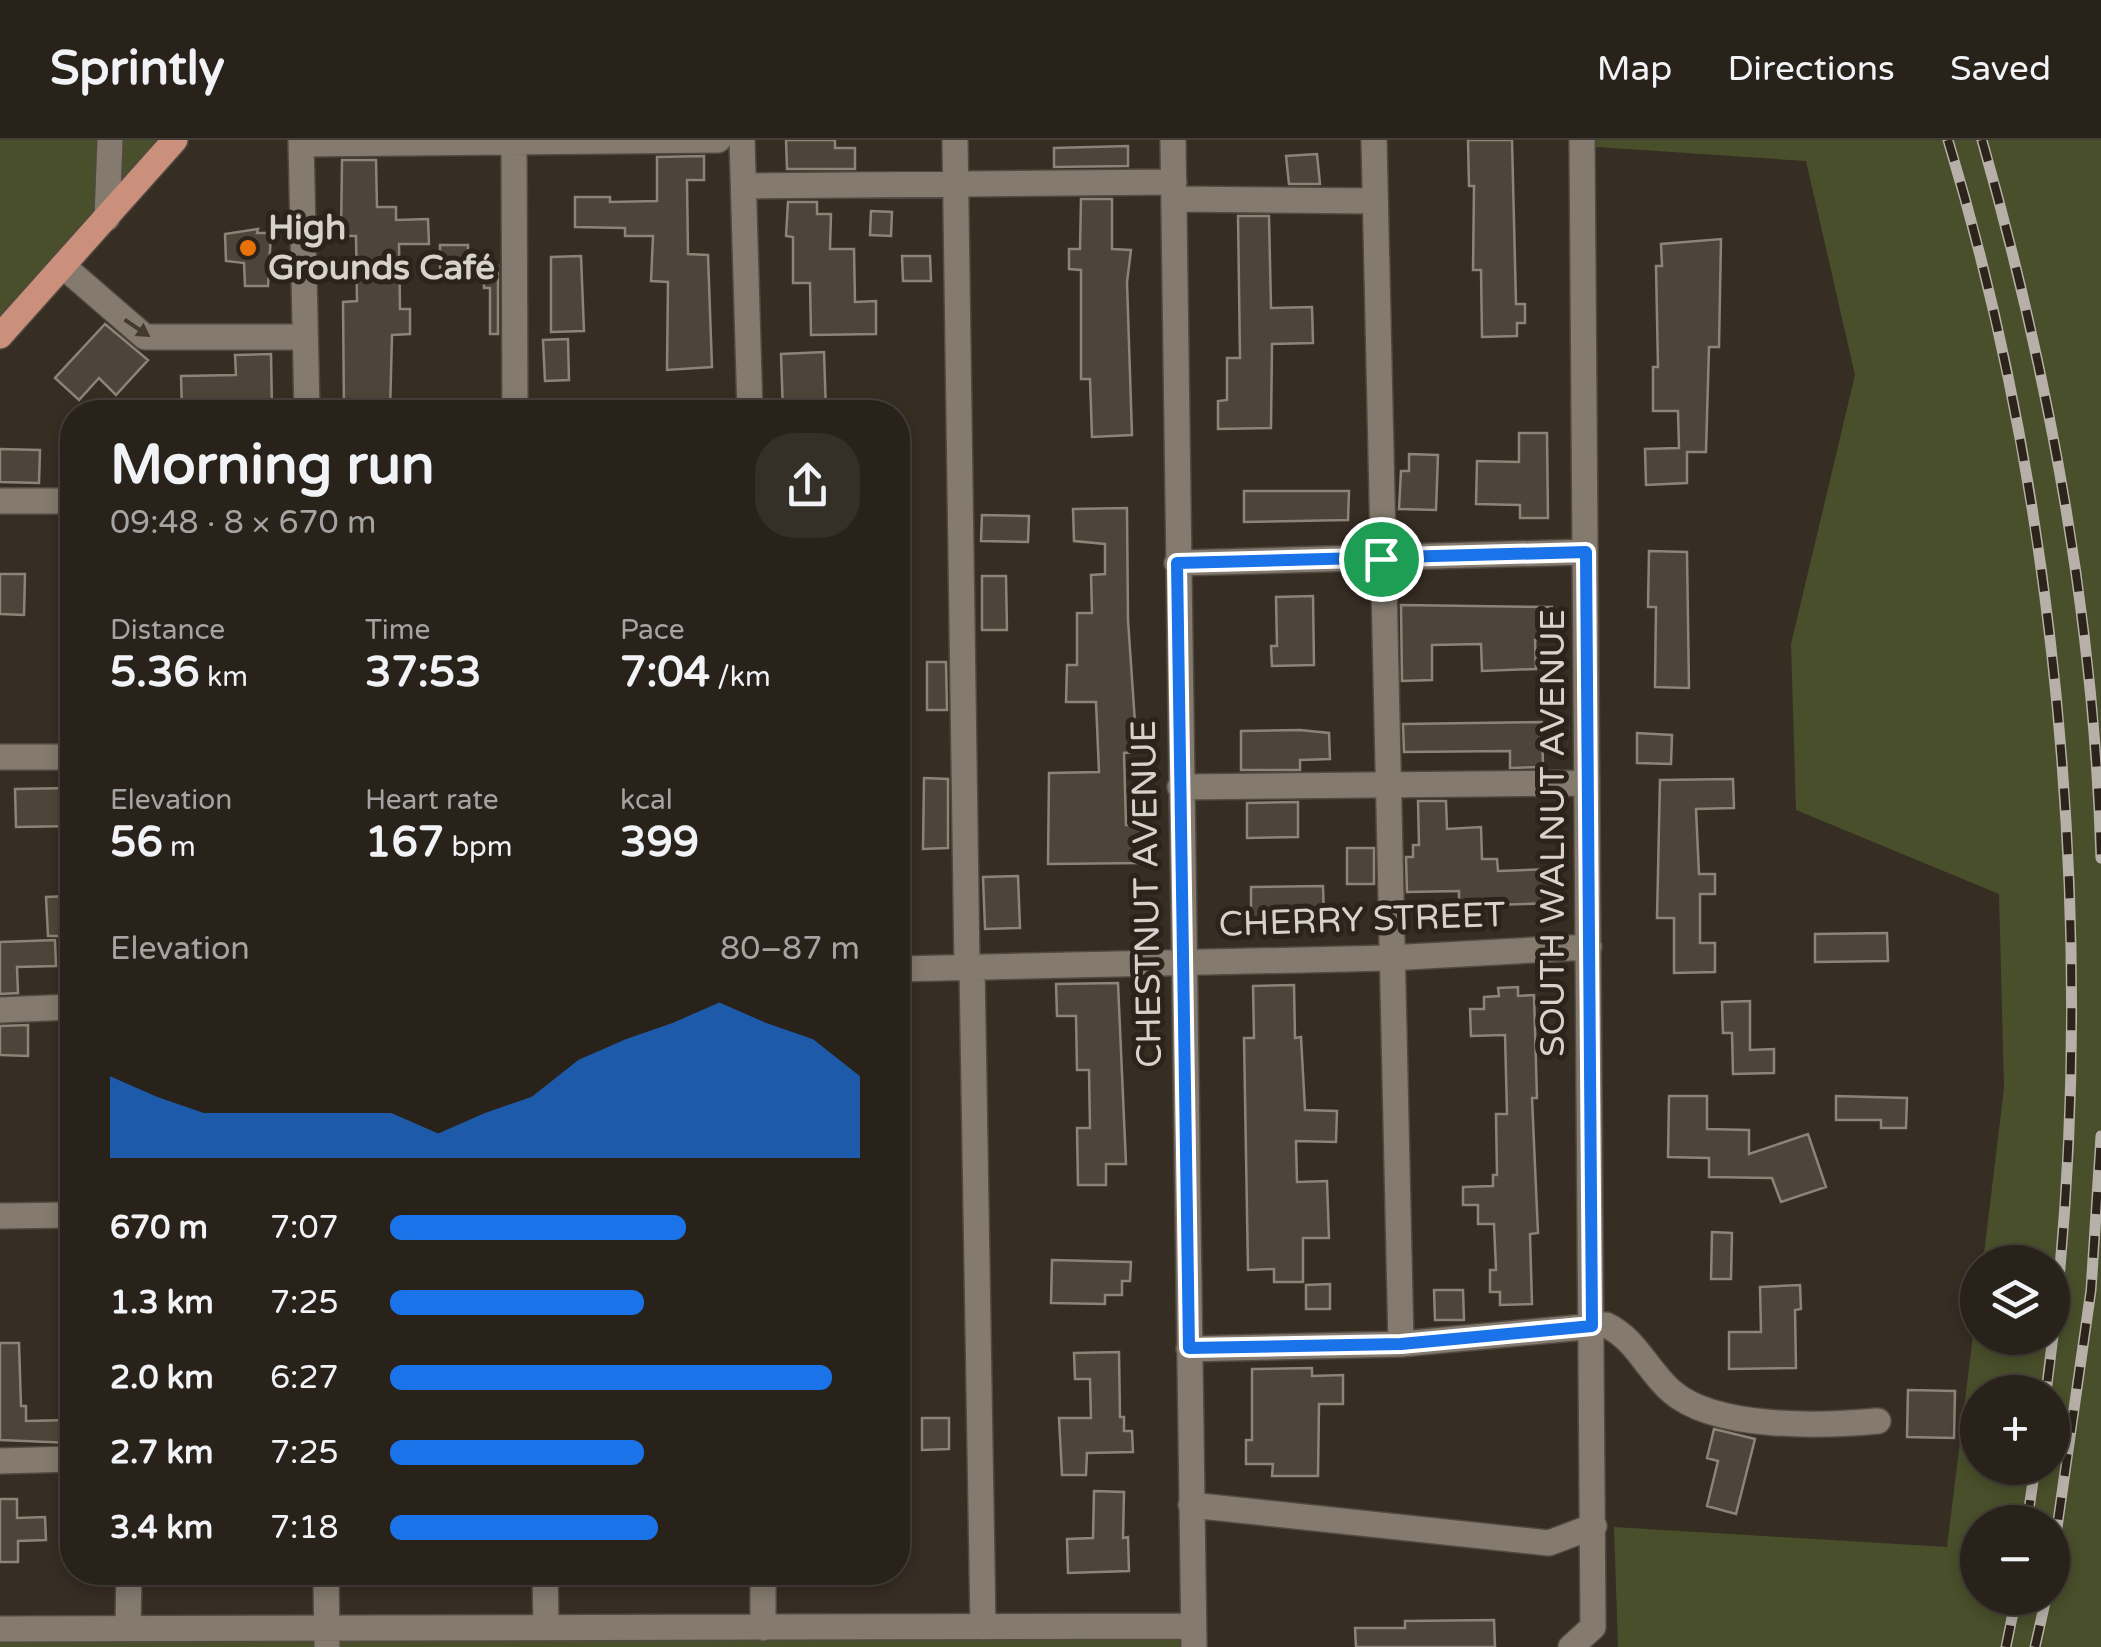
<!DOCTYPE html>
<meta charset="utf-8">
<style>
:root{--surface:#28221a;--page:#342f27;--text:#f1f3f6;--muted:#a5a4a2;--line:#443f39;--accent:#1a73e8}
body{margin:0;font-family:"Varela Round",sans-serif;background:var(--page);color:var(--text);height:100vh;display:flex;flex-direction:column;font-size:38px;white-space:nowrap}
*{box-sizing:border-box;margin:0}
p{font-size:32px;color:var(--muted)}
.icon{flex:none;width:55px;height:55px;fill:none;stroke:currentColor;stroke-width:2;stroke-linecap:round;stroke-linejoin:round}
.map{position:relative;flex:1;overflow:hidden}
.details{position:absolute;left:60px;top:260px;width:850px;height:1185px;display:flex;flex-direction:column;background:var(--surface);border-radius:40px;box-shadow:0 5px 15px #0003,0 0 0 2px var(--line)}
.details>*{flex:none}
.buttons{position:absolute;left:1960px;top:1105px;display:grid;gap:20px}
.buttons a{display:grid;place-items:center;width:110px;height:110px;border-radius:50%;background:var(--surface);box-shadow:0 5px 15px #0003,0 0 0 2px var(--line);font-size:50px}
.pin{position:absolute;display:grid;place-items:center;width:85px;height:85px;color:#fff;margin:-42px;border:5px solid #fff;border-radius:50%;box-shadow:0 2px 10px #0007}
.round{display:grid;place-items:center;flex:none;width:105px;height:105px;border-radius:40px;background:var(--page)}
.head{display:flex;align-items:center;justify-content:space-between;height:170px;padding:0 50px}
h1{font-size:55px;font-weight:700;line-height:75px}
.figures{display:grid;grid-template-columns:repeat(3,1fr);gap:15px;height:170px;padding:10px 50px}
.figures div{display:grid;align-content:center}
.figures b{font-size:42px;font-weight:700}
.figures small{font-size:28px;font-weight:400}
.figures p{font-size:28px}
.chart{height:280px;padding:20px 50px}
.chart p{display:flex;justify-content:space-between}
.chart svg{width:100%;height:180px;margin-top:10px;fill:var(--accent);opacity:.7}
ul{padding:0 50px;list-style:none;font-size:32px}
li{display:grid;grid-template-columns:160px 120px 1fr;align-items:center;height:75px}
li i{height:25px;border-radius:12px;background:var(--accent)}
header{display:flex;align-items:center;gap:60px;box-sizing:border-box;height:140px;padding:0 50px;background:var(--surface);border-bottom:2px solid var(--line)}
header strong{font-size:48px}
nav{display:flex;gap:55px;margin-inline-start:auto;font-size:35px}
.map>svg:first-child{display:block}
.green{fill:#494f2a;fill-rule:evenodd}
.building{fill:#4d453a;stroke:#8d8478;stroke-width:2.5}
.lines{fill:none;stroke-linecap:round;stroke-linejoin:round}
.minor-casing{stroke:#514a42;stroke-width:28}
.major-casing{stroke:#514a42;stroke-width:28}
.minor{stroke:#847a6e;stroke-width:25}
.major{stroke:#ca907b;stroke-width:25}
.rail-casing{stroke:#b6b0a9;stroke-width:11}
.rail{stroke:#2c231a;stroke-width:8;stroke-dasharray:22;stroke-linecap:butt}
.oneway{fill:#42392f}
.route-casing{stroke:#fff;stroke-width:20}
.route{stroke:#1a73e8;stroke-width:12}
.food-dot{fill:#e8710a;stroke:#2c231a;stroke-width:4}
.labels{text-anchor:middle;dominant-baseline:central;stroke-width:10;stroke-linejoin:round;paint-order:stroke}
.poi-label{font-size:35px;font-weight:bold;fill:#d8d2cc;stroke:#2c231a;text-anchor:start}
.street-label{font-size:35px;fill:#d8d2cc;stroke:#2c231a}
</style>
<header>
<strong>Sprintly</strong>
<nav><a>Map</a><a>Directions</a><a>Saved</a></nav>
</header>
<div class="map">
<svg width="2101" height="1507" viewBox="0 0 2101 1507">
<rect width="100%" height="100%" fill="#362d23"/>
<path class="green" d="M0 0H175L0 196Z
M1582 0H2101V1507H1618L1614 1387 1947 1407 1977 1163 1978 1198H2052V1122H1983L2004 948 1999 754 1796 670 1791 504 1855 235 1806 21 1582 6ZM1978 1252H2052V1328H1978ZM1978 1382H2052V1458H1978Z
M1193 1486 1194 1507H0V1489Z"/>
<path class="building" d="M786 0H835V8H855V29H787Z
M1468 0H1512L1516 164H1525V183H1517V196L1482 197 1481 130H1473L1474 46H1469Z
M1128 6V26L1054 27V8Z
M1317 14 1320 44H1289L1286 16Z
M704 16V40H687L688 114 708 115 712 227 667 230 668 142 651 141 653 96H625V88L575 87V57H610V62L657 61V17Z
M342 20H376L377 67H396V80L428 79 429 104H399L400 169H410V194L392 195 390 272H344L343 162 357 161 356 96H341Z
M1081 59H1112V109L1131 110 1127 142 1132 295 1092 297 1090 239H1081V130L1069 129V109H1080Z
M788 62H817V74H831L830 109H854L855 162 876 161V194L811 195 810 143H793V97L786 96Z
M871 71 892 72 891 96 870 95Z
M1238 76H1269L1271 168 1312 167 1313 203 1272 204 1271 288 1218 289V261L1227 260V218H1240Z
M258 89 257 93H271L268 146H245L244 123 226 121 225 94Z
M1721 99 1719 207H1709L1706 312H1687V343L1646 345 1645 309 1679 308 1678 271H1653V227H1658L1656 126H1662L1661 104Z
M440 105H468V135H440Z
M581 116 584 191 551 192V117Z
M902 116H930L931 141H903Z
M484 126H498V194H490V148H484Z
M105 184 148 220 116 255 99 238 79 260 55 238Z
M568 199 569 240 545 241 543 200Z
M824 212 826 272H783L781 214Z
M271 214 272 268 182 270 181 236 236 235 235 215Z
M1519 293H1547L1548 378H1520V365L1476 364 1477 321 1519 322Z
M0 309 40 310 39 343 0 342Z
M1409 314 1438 315 1436 370 1399 369 1401 331H1409Z
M1244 351H1349L1348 380 1244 382Z
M1127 368 1128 480 1137 612 1124 613 1126 685H1143L1144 723 1048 724 1049 633 1099 632 1096 562H1066L1067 525H1077V473H1092L1091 435 1105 434V404L1074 401 1073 369Z
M982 375 1029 376 1028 402 981 401Z
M1649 411 1687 412 1689 548 1655 547 1656 467H1648Z
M0 434H25L24 475 0 474Z
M982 436H1006L1007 490H982Z
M1313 456 1314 525 1272 526 1271 506H1277L1276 457Z
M1401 465 1552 467 1553 500H1535L1536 529 1482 531 1481 504 1432 505V540L1402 541Z
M927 522H946L947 570H927Z
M1542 582 1543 627 1510 628V611L1404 612 1403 584Z
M1300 590 1329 593 1330 619 1300 620V630H1241V591Z
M1637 593 1672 595 1671 624 1637 623Z
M924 638 948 639V708L923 709Z
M1733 639 1734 668 1696 669 1699 734H1715V754H1700V803H1715V832L1674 833V778H1657L1660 640Z
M72 648V686L16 687 15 649Z
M1418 661H1446L1447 689 1481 687 1482 719H1497L1498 731 1551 729V744L1561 743 1562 763 1459 766V751L1407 752 1406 717H1413V705H1419Z
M1298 662V697L1247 698V663Z
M1347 708H1374V744H1347Z
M1018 736 1020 788 985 789 983 737Z
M1323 746 1324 777 1251 778V747Z
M68 756 72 796H48L46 757Z
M1887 793 1888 821 1815 822V794Z
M55 800 56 826 17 827 18 853 0 854V802Z
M1118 843 1126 1024H1106V1045H1078L1077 988H1090L1089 930H1077L1076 876H1057L1056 844Z
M1294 845 1295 898 1301 897 1305 970 1337 971 1336 1002 1296 1001 1297 1042 1327 1041 1329 1098H1303V1142H1274V1129L1248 1130 1244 898H1254L1253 846Z
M1518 847V856L1534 855 1537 958H1532L1538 1093 1530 1094 1532 1164 1500 1165V1152H1490V1130H1496L1494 1084H1478V1065H1463V1047L1493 1046V1035H1497L1496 974H1507L1505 895 1471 896 1470 869H1484V857L1499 856 1498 848Z
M1750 861V910L1774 909V933L1733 934 1732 893H1723L1722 862Z
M28 885V916L0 915V886Z
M1669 956H1707V989L1749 990V1014L1808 994 1826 1047 1781 1062 1772 1038 1709 1037V1018L1668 1017Z
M1836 956 1907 958 1906 988H1881V980H1836Z
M1712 1092 1732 1093 1731 1139H1711Z
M1052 1120 1131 1122 1130 1141H1122V1155H1105V1164L1051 1163Z
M1330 1144V1169H1306V1145Z
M1800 1145 1801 1169 1795 1170 1796 1228 1729 1229V1192H1761L1760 1147Z
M1434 1150H1463L1464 1180H1435Z
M0 1203H19L21 1266H26V1281L70 1280 71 1303 0 1300Z
M1119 1212 1120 1277H1124V1291H1132L1133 1312 1087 1313 1086 1335H1062L1059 1278H1091L1090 1239H1075L1074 1213Z
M1312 1228V1236L1343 1235V1264H1319L1318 1336H1272L1273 1324H1246V1300H1252V1229Z
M1908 1250 1955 1251 1954 1298 1907 1297Z
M922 1278H949V1309L922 1310Z
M1714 1289 1755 1299 1736 1374 1707 1366 1718 1321 1707 1318Z
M1094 1351 1124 1352 1123 1398 1128 1397 1129 1431 1068 1433 1067 1399 1093 1398Z
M0 1359H17V1378L45 1377 46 1400 18 1401V1422H0Z
M1494 1480 1495 1507H1356L1355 1488H1405V1481Z"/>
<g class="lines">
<defs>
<path id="minor" d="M301 0 307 272
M742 0 750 272
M955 0 967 827
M1173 0 1194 1507
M1374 0 1401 1204
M301 4 718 0
M514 5 515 272
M744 46 1174 42
M1174 59 1375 61
M107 78 110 0
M63 126 145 197H305
M0 361H72
M1177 423 1585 412
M0 617H72
M1180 647 1587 643
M972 827 983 1487
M898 829 1389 818 1589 807
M0 870 72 867
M0 1076 72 1075
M1189 1209 1401 1204 1606 1185C1635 1198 1648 1231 1671 1251 1715 1290 1823 1286 1878 1281
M0 1321 72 1319
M1191 1365 1549 1403 1594 1386
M326 1432 327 1507
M545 1432 546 1487
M763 1432V1488
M128 1488 129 1432
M0 1489 1193 1486
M1571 1507 1593 1487 1582 0"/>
<path id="major" d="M0 196 175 0"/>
</defs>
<use href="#minor" class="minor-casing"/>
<use href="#major" class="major-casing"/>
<use href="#minor" class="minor"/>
<use href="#major" class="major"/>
<defs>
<path id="rail" d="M1948 0C2066 390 2101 849 2046 1252
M1982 0C2048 232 2094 476 2101 718
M2027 1382 2035 1328
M2052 1423 2091 1150 2101 996
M2006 1507 2016 1458
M2035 1507 2046 1458"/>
</defs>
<use href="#rail" class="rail-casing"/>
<use href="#rail" class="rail"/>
</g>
<defs><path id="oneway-solid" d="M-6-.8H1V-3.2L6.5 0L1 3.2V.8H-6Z" transform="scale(2.5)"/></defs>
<use class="oneway" href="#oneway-solid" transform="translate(137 188) rotate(34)"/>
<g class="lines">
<defs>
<path id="route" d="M1586 412 1592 1186 1401 1204 1189 1208 1177 423Z"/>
</defs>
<use href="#route" class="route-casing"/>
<use href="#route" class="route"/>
</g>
<circle class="food-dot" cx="248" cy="108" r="10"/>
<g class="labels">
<g class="poi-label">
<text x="268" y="88">High<tspan x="268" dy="40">Grounds Café</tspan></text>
</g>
<g class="street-label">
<text transform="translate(1553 693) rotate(-90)">SOUTH WALNUT AVENUE</text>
<text transform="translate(1147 754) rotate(-91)">CHESTNUT AVENUE</text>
<text transform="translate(1362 780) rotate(-2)">CHERRY STREET</text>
</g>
</g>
</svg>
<div class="buttons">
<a><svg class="icon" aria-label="layers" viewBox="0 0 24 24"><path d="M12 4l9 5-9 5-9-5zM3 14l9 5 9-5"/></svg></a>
<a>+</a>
<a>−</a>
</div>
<div class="pin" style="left:1381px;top:419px;background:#1e9e55"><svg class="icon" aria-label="arrive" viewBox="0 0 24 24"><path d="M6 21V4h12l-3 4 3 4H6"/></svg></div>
<section class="details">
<div class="head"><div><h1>Morning run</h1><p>09:48 · 8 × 670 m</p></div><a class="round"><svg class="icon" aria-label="share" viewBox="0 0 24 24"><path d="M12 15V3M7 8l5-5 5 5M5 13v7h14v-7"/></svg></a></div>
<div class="figures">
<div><p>Distance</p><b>5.36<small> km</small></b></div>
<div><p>Time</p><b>37:53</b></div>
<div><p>Pace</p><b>7:04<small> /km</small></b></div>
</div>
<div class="figures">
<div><p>Elevation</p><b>56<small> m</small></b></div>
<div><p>Heart rate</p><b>167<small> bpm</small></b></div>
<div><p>kcal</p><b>399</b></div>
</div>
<div class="chart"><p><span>Elevation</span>80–87 m</p>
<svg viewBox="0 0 160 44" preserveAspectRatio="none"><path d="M0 44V24L10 29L20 33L30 33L40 33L50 33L60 33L70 38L80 33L90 29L100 20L110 15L120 11L130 6L140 11L150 15L160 24V44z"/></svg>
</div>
<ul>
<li><b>670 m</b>7:07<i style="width:63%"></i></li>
<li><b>1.3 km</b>7:25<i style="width:54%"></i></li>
<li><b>2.0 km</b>6:27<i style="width:94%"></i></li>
<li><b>2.7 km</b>7:25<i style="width:54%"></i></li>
<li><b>3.4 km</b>7:18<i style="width:57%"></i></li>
</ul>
</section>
</div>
